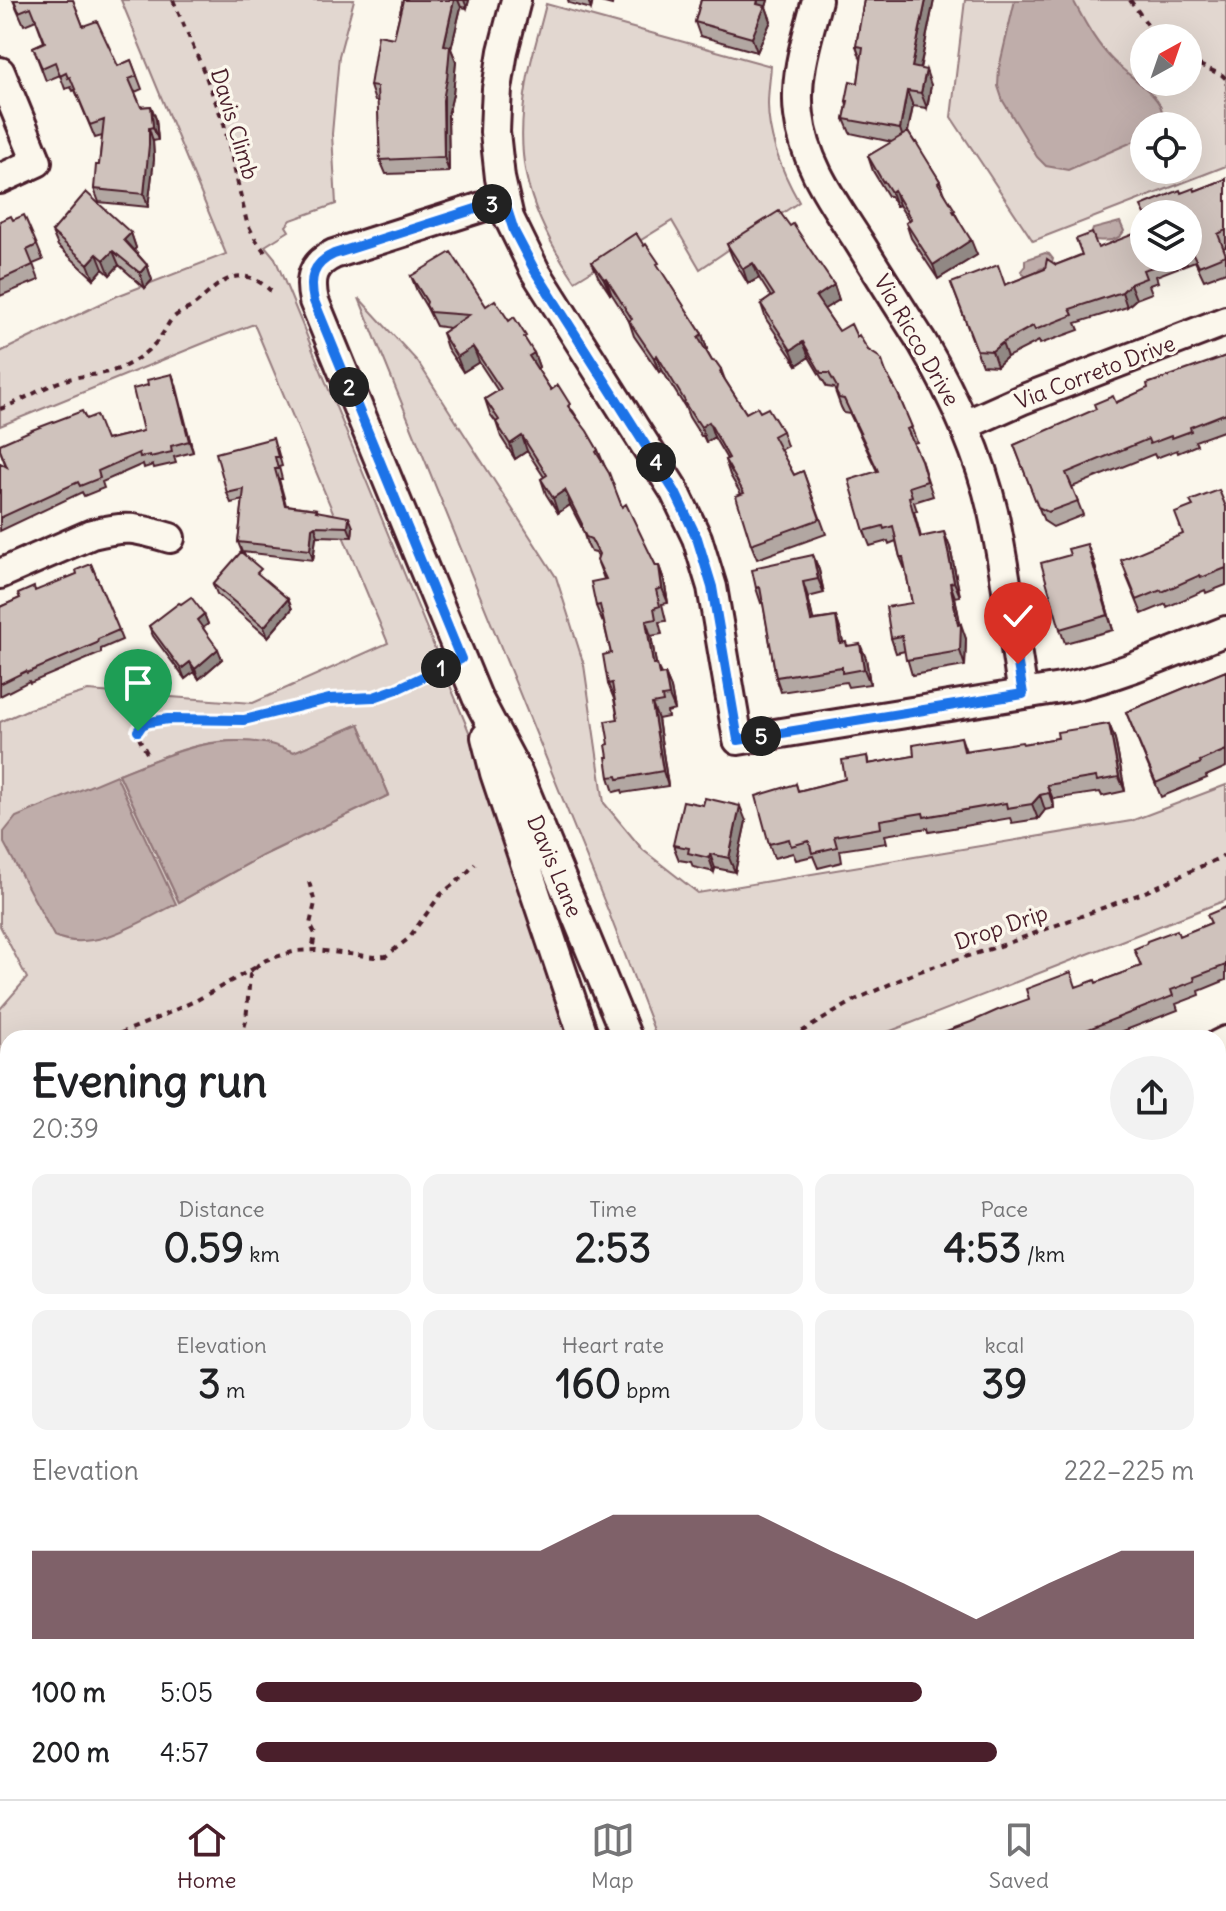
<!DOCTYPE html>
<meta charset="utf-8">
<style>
:root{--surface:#fff;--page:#f2f2f2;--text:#202124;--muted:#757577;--line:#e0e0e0;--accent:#4a1f2b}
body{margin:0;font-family:Delius,sans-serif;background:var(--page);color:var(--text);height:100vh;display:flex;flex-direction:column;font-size:30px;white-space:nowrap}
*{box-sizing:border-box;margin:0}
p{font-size:26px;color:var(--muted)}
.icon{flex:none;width:44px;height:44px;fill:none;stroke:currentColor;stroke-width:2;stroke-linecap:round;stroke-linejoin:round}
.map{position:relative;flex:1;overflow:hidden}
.details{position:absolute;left:0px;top:1030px;width:1226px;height:770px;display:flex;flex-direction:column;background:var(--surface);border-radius:24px 24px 0 0;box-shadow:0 8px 32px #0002}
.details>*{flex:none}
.needle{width:52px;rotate:40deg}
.controls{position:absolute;left:1130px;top:24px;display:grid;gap:16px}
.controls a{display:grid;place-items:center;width:72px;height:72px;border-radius:50%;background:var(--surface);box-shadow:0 8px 32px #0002;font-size:40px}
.pin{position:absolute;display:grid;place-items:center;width:68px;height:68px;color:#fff;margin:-82px -34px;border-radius:50% 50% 50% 0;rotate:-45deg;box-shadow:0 0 8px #0007}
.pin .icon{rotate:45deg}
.km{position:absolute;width:40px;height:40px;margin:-20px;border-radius:50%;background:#222;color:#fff;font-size:22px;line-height:40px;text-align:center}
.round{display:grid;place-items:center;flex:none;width:84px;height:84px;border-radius:42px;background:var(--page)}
.overview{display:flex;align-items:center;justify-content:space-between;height:136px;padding:0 32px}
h1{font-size:44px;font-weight:700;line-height:60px}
.metrics{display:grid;grid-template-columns:repeat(3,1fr);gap:12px;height:136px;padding:8px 32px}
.metrics div{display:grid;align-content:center;border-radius:16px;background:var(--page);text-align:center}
.metrics b{font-size:40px;font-weight:700}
.metrics small{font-size:22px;font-weight:400}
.metrics p{font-size:22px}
.chart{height:224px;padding:16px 32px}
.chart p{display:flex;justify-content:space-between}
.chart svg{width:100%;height:144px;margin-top:8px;fill:var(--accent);opacity:.7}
ul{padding:0 32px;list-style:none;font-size:26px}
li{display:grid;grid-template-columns:128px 96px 1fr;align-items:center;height:60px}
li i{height:20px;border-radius:10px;background:var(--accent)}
.dock{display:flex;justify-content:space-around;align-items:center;height:112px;border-top:2px solid var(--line);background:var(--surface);font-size:22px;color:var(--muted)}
.dock a{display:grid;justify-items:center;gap:4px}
.dock .selected{color:var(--accent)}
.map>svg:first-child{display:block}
.green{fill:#e2d7d0;stroke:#967b7e;stroke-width:2;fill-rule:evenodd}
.water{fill:#bfadaa;stroke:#907477;stroke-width:2}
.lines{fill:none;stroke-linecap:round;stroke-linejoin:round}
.stream{stroke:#907477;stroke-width:6}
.minor-casing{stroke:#4a1f2b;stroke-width:34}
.path{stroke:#4a1f2b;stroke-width:4;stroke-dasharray:6 6;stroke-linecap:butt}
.minor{stroke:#fbf7ec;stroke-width:28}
.wall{fill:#b2a7a2;stroke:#4a1f2b;stroke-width:2}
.shaded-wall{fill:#918884;stroke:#4a1f2b;stroke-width:2}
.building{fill:#cfc2bc;stroke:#4a1f2b;stroke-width:2}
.route-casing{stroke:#fff;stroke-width:16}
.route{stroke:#1a73e8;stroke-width:10}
.labels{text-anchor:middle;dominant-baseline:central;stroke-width:7;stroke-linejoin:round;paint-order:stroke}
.street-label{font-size:22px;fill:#4a1f2b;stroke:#fbf7ec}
</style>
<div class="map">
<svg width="1226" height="1799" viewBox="0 0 1226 1799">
<rect width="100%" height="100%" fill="#fbf7ec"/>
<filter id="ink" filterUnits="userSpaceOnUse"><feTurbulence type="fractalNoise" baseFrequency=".0125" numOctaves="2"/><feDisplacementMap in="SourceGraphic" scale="16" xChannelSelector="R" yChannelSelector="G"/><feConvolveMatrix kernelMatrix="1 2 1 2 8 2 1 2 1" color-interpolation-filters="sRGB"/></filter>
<g filter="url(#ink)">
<path class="green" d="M121 0H354L339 56 332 134 336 204 291 220 286 226 289 231 265 246 275 258 479 756 575 1038H8V1118L0 1115V1009L27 978 0 926V722L29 709 88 691 253 703 388 643 254 324 209 341 0 426V352L117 296 226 254ZM359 724 389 795 262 856 179 902 119 774C182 749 226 727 294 752Z
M965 0H1226V166L1033 241 951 117ZM1144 38H1188V82H1144ZM1144 126H1188V170H1144Z
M546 4 771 66C770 79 768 92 768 104 768 139 782 172 799 202L700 269 672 221 575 281C553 249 534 213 526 175 520 146 522 111 527 82 531 56 540 30 546 4Z
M359 298 418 362 556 577 584 665 604 803 643 850 698 893 1131 821 1226 785V900L873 1038H657L607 908Z
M8 1224V1725L0 1717V1245Z
M1218 1643 1226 1646V1799H1174L1166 1792H1218Z"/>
<path class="water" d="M1015 0H1073C1083 19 1093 38 1107 54 1120 71 1155 90 1161 108 1164 115 1162 120 1159 126H1144V137L1068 170 1046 166 1037 157 1003 101 998 86 999 68Z
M1120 222 1124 231C1118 242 1106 241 1095 240L1092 232 1093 229Z
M1045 253 1049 254 1053 259 1051 266 1040 269 1032 277H1026L1021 271 1025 266V260Z
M359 724 389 795 262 856 179 902 119 774C168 755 210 734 264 743 275 744 284 749 294 752Z
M116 775 176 904C141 921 94 954 54 936L4 843V832L16 817Z
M0 1115 8 1118V1224L4 1234 0 1232Z
M1226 1534V1601L1218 1597V1556Z"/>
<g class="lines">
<path class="stream" d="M0 1643H8
M1218 1685 1226 1688"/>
<defs>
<path id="minor" d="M516 0 503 51 497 89 496 108 495 132 500 178 509 218 535 271 675 492 697 538 712 587 738 740 1067 687C1122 675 1173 652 1226 631
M817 0C807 38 794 76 799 115 804 163 834 203 859 242 880 276 901 309 922 342 953 395 979 451 993 512 1006 571 1013 633 1023 694
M0 72 37 162 0 179
M504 200 334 254C312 264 309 279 314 301L477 697 518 774 627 1038
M965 425 1021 400 1226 321
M0 574 92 534C127 525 136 528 170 538
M486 737 495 773 584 1038
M1218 1045 1226 1041
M1218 1379 1226 1361
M1218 1476 1226 1480
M586 1792 588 1799
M762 1792 764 1799
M800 1792 802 1799
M146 1799 150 1792"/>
</defs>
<use href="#minor" class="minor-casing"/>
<path class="path" d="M173 0 205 74 224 124 247 223 256 240 267 255
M1130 0 1157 38
M1188 60 1222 75 1226 79
M0 409C22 401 41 388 62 381 82 374 104 376 123 367 137 360 152 349 161 336 165 331 167 325 171 320 178 312 189 310 197 303 221 281 240 262 271 291
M147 753 140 740 138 731 142 725 149 722 168 719 244 720 329 699 374 697 397 689 441 668
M309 882 315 903 310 924 315 934 312 951
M109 1038 153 1020 197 1000 256 967
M241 1038 246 1021 250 975 258 965 266 960 296 951 316 950 374 957 386 956 408 939 441 894 464 876 475 864
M791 1038 857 999 917 972 1003 945 1143 893 1226 855
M0 1321 8 1314
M0 1338 6 1348H8
M1218 1729 1226 1727"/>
<use href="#minor" class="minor"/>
</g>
<path class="wall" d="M13 0H73L83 26 118 66 131 60 142 89 135 92 141 107 151 106 156 119 158 140 153 141 154 159 148 207 99 202 94 189 99 165 102 136 95 138 75 90 73 91 71 87 65 89 60 75 46 81 33 47 44 42 36 20 24 25Z
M403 0H469L467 8 461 7 451 49 456 61 453 94 448 115 449 172 386 174 380 160 378 101H375L370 86 394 38Z
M568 0H613L612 5 593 0 591 9 569 3Z
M701 0H768L766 7 771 21 757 52 700 36 695 22Z
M864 0H934L920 69 931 85 927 108 913 106 908 132 940 181 945 194 977 255 938 279 911 238 906 223 909 221 899 205 896 206 890 196H888L873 171 868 156 892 142 850 133 844 119 847 105 846 101 858 83 861 60 856 46Z
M1226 179V247L1223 248 1226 255V272L1204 280 1195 261 1156 276 1158 282 1149 285 1152 293 1136 299 1127 307 1076 323 1079 330 1040 344 1039 341 1007 357 997 366 982 365 951 283 1005 285 1098 248 1144 258H1188V214L1181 193 1195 191Z
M13 220 37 245 43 260 33 264 39 280 0 296V221Z
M790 226 834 285 839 300 824 309 839 331 857 337 868 350 882 361 887 375 898 394 917 442 913 443 921 460 933 496 914 502 917 511H914L921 537 950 547 960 596 955 597 960 624 966 639 965 666 912 675 905 651 896 653 891 638 912 603 906 572 900 557 896 541 889 544 888 541 870 546 864 531 877 471 850 414 844 413 841 407 834 388 827 387 809 357 797 365 766 319 761 304 771 297 759 278 748 284 733 259 727 244Z
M52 232 131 233 136 248 134 250 147 265 152 280 145 288 119 265 110 275 103 269 94 279 58 246Z
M644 246 702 334 707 349 706 350 712 361 721 369 725 380 746 413 760 412 782 431 787 446 780 450 794 475 803 471 826 534 757 559 751 544 741 494 730 475 725 460 727 459 714 437 706 442 703 436H701L689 417 685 407 662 370 659 372 634 336 629 321 611 293 610 294 598 276 592 262Z
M411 276 486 306 509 321 534 353 539 367 537 369 551 390 573 411 598 450 622 507 656 566H659L664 580 668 603 662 604 666 621 659 622 662 634 651 636 656 664 661 674H665L671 688 675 710 667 712 668 717 658 719 668 786 623 793 622 790 614 792 609 777 608 757 609 744 618 719 614 699 608 684 611 653 603 620 602 621 596 606 604 579 597 560 598 557 596 553 591 552 587 544 582 528 570 505 558 513 546 494 541 479 544 477 527 451 515 459 501 437 496 422 490 414 485 399 498 391 479 362 463 372 447 348 442 333 450 328 436 326 427 308 417 291Z
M1226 356V430L1195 441 1197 445 1178 453 1177 450 1156 458 1154 454 1072 487 1083 515 1053 527 1044 521 1014 445Z
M172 374 193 452 174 457 176 463 154 468 153 465 144 468 143 464 102 482 104 488 84 496 82 492 0 531V463L6 466 0 450 86 419 106 440 143 431 148 385Z
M277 448 282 466 279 467 282 479H279L286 505 317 509V511L353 527 352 537 318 536 316 537 313 560 242 552 238 542 243 500 231 503 227 493Z
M1226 507V585L1206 593 1205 590 1167 607 1166 604 1142 614 1126 575 1183 534Z
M813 555 819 570 824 593 808 597 813 620 836 617 841 632 843 642 866 658 870 684 848 687 846 682 781 692 776 677 763 602 761 603 756 588Z
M1093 559 1113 630 1065 643 1060 629Z
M91 564 122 640 101 649V653L30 683 29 681 0 696V607L77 574Z
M264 579 288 599 292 609 268 637 217 594 213 584Z
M181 604 204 614 208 624 203 628 222 659 199 679 194 672 185 679 153 636 149 626Z
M1226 671V767L1206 776 1207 778 1161 797 1126 712Z
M1109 724 1115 739 1125 791 1102 796 1100 792 1053 799 1054 808 1045 810 1038 819 1012 823 1010 818 929 832 928 828 885 835 887 843 840 850 842 862 818 868 813 856 796 860 793 853 774 858 769 844 796 784 798 791 845 779 867 756 869 764 914 756 961 737 966 751 1023 744 1058 738Z
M746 821 735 872 715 868 714 872 693 867 691 862 679 860 673 845Z
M1226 907V980L1199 991 1200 995 1176 1004 1178 1010 1105 1038H927L1076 987 1096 983 1141 966 1179 936 1211 923Z
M1226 1075V1163L1218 1166V1078Z
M209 1792H296L284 1799H207L206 1795Z
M894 1792H948L940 1799H901Z"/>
<path class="shaded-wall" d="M454 0H458L461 7 451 49 456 61 453 94 448 115 449 172 444 157V45Z
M464 0H469L467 8Z
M588 0H593L591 9Z
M758 0H768L766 7 771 21 757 52 752 38Z
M926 0H934L917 82 912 67Z
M926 70 931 85 927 108 921 93Z
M907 91 913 106 905 144 900 129Z
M151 106 156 119 158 140 153 127Z
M149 128 153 141 154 159 148 207 144 194Z
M894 190 899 205 896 206 891 192Z
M131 233 136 248 129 255 124 240Z
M971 240 977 255 938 279 933 265Z
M113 251 119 265 110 275 104 260Z
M97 254 103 269 94 279 88 264Z
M753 263 759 278 748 284 743 269Z
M147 265 152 280 145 288 140 273Z
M606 278 611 293 610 294 604 279Z
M1130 284 1136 299 1127 307 1122 292Z
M834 285 839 300 821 311 816 297Z
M702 334 707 349 703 352 698 337Z
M803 342 809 357 797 365 791 350Z
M1002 343 1007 357 997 366 992 351Z
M473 347 479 362 463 372 457 357Z
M534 353 539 367 534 371 529 356Z
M657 355 662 370 659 372 654 358Z
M172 374 176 384 193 452 189 441Z
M709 422 714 437 706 442 701 427Z
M522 436 527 451 515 459 510 444Z
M565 490 570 505 558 513 553 498Z
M349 517 353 527 352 537 348 527Z
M315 526 318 536 316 537 313 560 310 550 312 528Z
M944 532 950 547 960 596 954 582Z
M1087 544 1093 559 1113 630 1108 615Z
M813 555 819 570 824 593 818 579Z
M659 566 664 580 668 603 662 588Z
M803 582 808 597 817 636 811 621Z
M950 583 955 597 961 627V624L966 639 965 666 960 651 958 625Z
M288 599 292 609 268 637 264 627Z
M204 614 208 624 200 630 197 620Z
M836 617 841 632 846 658 840 643Z
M646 621 651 636 659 679 653 664Z
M860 644 866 658 870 684 864 669Z
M218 649 222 659 199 679 195 669Z
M190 662 194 672 185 679 181 669Z
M665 674 671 688 675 710 669 696Z
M652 704 658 719 668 786 663 771Z
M1109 724 1115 739 1125 791 1119 777Z
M1047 785 1053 799 1054 808 1049 793Z
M1040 795 1045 810 1038 819 1032 804Z
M740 806 746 821 735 872 729 858Z
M710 854 715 868 714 872 709 858Z
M63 1792H76L72 1799H66Z
M427 1792H434V1799H425Z
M926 1792H948L940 1799H919Z"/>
<path class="building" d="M14 0H73L83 26 97 21 118 66 131 60 137 76 129 79 141 107 151 106 153 127 149 128V145L144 194 94 189 96 165H99L104 120 90 125 70 77 68 78 66 73 60 76 55 62 42 68 33 47 45 42 31 7 19 12Z
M403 0H454L444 45 450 46 447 79 443 100 444 157 380 160 377 87 370 86 378 35 394 38Z
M701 0H758L757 4 765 6 752 38 695 22Z
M864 0H926L912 67 926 70 921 93 907 91 900 129 844 119 848 101H846L850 81 858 83 863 47 856 46Z
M908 132 915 143 916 142 940 181 938 183 955 210 953 211 971 240 933 265 906 223 911 219 894 190 891 192 884 181 883 182 868 156Z
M1226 179V230L1218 234 1226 255 1199 266 1189 246 1188 247V214H1145L1141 206 1180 190 1181 193 1194 188 1195 191Z
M86 192 131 233 124 240 147 265 140 273 113 251 104 260 97 254 88 264 52 232Z
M779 211 790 226 793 224 834 285 816 297 839 331 851 324 857 337 859 335 868 350 879 357 882 361 883 367 898 394 912 427 907 429 921 460 927 481 909 487 912 496 909 497 920 537 944 532 954 582 950 583 958 625 961 624 960 651 906 660 902 636 891 638 886 607 912 603 903 557H900L893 526 884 529 883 526 864 531 849 480 878 471 844 399 839 398 836 392 837 387 829 373H821L803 342 791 350 761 304 774 295 753 263 743 269 727 244Z
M24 215 37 245 27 250 33 265 0 280V221L11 216 13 220Z
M1144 230V258H1159L1150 261 1153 267 1143 270 1146 278 1130 284 1122 292 1070 309 1073 315 1035 330 1033 326 1002 343 992 351 977 350 951 283 998 265 1005 285 1045 269 1047 259 1056 265 1082 255 1076 239 1092 233 1098 248Z
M636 233 644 246 646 244 659 263 657 264 702 334 698 337 712 361 716 362 721 369 720 372 746 413 757 407 760 412 768 408 782 431 773 436 794 475 803 471 820 519 751 544 736 496 744 493 725 460 729 458 709 422 701 427 697 421H696L684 402 685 401 657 355 654 358 629 321 632 319 606 278 604 279 592 262Z
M451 252 486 306 495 300 509 321 514 317 526 336 524 337 534 353 529 356 551 390 558 385 570 404 568 406 587 431 598 450 596 452 609 473 622 507 626 504 656 566H659L662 588 656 590 660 606 654 608 656 619 646 621 653 664H657L659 675 665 674 669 696 662 697 663 702 652 704 663 771 618 779 617 776 609 777 606 757H608L606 745 609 744 605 721 618 719 612 683 608 684 603 655 611 653 600 605 596 606 591 582 606 579 597 560 599 554 591 539 586 537 582 529V524L565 490 553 498 541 479 547 475 522 436 510 444 496 422 499 420 485 399 501 389 473 347 457 357 442 333 469 315 430 312 426 305 427 302 411 276Z
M1226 356V413L1190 427 1191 431 1172 438 1171 436 1150 444 1148 439 1066 473 1078 501 1048 512 1038 507 1014 445 1096 409 1094 404 1113 396 1116 403 1148 388 1147 384Z
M172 374 189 441 171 446 172 452 150 457V455L140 457 139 453 98 471 100 478 80 486 78 482 0 518V463L7 467 0 450V444L32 430 82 411 86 419 96 415 106 440 143 431 133 389 148 385 147 380Z
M273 438 278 457H275L278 469H275L285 505 317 509 316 511 349 517 348 527 315 526 312 528 310 550 238 542 244 489 227 493 216 453Z
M1219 490 1226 507V568L1201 578 1200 575 1162 592 1161 590 1137 600 1121 560 1183 534 1175 513 1193 506 1190 501Z
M1087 544 1108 615 1060 629 1041 563 1070 555 1068 549Z
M241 552 261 569 257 573 288 599 264 627 213 584Z
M813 555 818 579 803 582 811 621 836 617 840 643 846 642 847 646 860 644 864 669 842 673V667L776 677 760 587 756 588 752 570 757 569V567Z
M91 564 119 630 98 639 97 643 27 673 26 671 0 684V607L20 598 18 594 34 587 35 591 77 574 76 570Z
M191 597 204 614 197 620 218 649 195 669 190 662 181 669 149 626 179 603 181 604Z
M1226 671V750L1200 761 1201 763 1156 783 1126 712Z
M1109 724 1119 777 1097 781 1096 777 1047 785 1049 793 1040 795 1032 804 1007 808 1006 803 924 817 923 813 880 820 881 828 834 836 837 847 812 853 809 841 791 846 789 839 769 844 756 796 796 784 798 791 845 779 842 760 867 756 868 764 914 756 913 745 961 737 964 751 1022 742 1023 744 1058 738 1057 732Z
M705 798 740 806 729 858 710 854 709 858 688 853 689 848 673 845 683 801 703 805Z
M1226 907V965L1194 977 1195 981 1171 990 1173 996 1071 1036 1070 1033 1056 1038H927L971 1022 998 1010 1029 999 1026 989 1071 972 1076 987 1095 980 1096 983 1141 966 1134 949 1146 944 1147 941 1177 930 1179 936 1211 923 1207 915Z
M1226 1075V1146L1218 1149V1078Z
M8 1791V1792H65L70 1795 68 1799H9L11 1796 7 1794Z
M209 1792H274L282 1799H210L206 1795Z
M379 1792H427L425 1799H377Z
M640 1792H702L704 1799H642Z
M902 1792H926L919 1799H909Z
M1090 1792H1127L1132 1799H1081Z
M534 1793 535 1799H513Z"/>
</g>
<g class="lines" filter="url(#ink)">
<defs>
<path id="route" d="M138 731 142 725 149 722 168 719 244 720 329 699 374 697 397 689 461 659 314 301C309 279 312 264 334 254L504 200 514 231 535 271 675 492 697 538 712 587 738 740 1023 694 1018 664"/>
</defs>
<use href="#route" class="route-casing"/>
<use href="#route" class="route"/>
</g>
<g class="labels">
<g class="street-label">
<text transform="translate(235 124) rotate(73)">Davis Climb</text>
<text transform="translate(917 340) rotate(60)">Via Ricco Drive</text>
<text transform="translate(1095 372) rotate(-21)">Via Correto Drive</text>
<text transform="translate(555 866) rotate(67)">Davis Lane</text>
<text transform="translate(1001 927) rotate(-19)">Drop Drip</text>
</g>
</g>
</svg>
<div class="controls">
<a><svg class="needle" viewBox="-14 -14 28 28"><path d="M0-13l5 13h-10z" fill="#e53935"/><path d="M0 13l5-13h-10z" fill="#757577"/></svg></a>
<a><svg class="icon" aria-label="locate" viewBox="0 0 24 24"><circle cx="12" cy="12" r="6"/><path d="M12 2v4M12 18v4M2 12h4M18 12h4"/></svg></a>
<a><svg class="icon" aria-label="layers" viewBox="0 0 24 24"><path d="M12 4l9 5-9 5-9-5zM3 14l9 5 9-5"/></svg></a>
</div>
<div class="pin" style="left:138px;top:731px;background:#1e9e55"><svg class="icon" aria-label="arrive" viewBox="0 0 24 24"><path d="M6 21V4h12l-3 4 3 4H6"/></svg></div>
<div class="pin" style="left:1018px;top:664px;background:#d93025"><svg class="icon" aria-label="check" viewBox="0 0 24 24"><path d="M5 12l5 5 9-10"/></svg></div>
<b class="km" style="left:441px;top:668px">1</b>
<b class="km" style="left:349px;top:387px">2</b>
<b class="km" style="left:492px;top:204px">3</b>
<b class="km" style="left:656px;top:462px">4</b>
<b class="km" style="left:761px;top:736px">5</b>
<section class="details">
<div class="overview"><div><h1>Evening run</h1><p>20:39</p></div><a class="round"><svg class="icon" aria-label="share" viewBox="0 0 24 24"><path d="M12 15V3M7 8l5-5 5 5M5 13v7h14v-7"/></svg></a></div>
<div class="metrics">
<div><p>Distance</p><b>0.59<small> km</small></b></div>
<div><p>Time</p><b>2:53</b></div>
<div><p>Pace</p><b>4:53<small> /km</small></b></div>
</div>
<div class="metrics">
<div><p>Elevation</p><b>3<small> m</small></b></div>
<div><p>Heart rate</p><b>160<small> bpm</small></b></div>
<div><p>kcal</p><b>39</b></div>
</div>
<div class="chart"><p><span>Elevation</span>222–225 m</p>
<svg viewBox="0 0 160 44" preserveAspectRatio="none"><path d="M0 44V17L10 17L20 17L30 17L40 17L50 17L60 17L70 17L80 6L90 6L100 6L110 17L120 27L130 38L140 27L150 17L160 17V44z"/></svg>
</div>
<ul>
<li><b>100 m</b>5:05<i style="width:71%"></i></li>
<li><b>200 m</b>4:57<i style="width:79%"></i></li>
</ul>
</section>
</div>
<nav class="dock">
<a class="selected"><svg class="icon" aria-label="home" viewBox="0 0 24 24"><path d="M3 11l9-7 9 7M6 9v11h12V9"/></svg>Home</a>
<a><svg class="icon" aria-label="map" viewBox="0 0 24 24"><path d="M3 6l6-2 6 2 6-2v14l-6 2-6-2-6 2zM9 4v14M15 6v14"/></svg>Map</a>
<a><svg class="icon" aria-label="saved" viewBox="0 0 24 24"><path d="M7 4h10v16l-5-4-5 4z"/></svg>Saved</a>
</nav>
